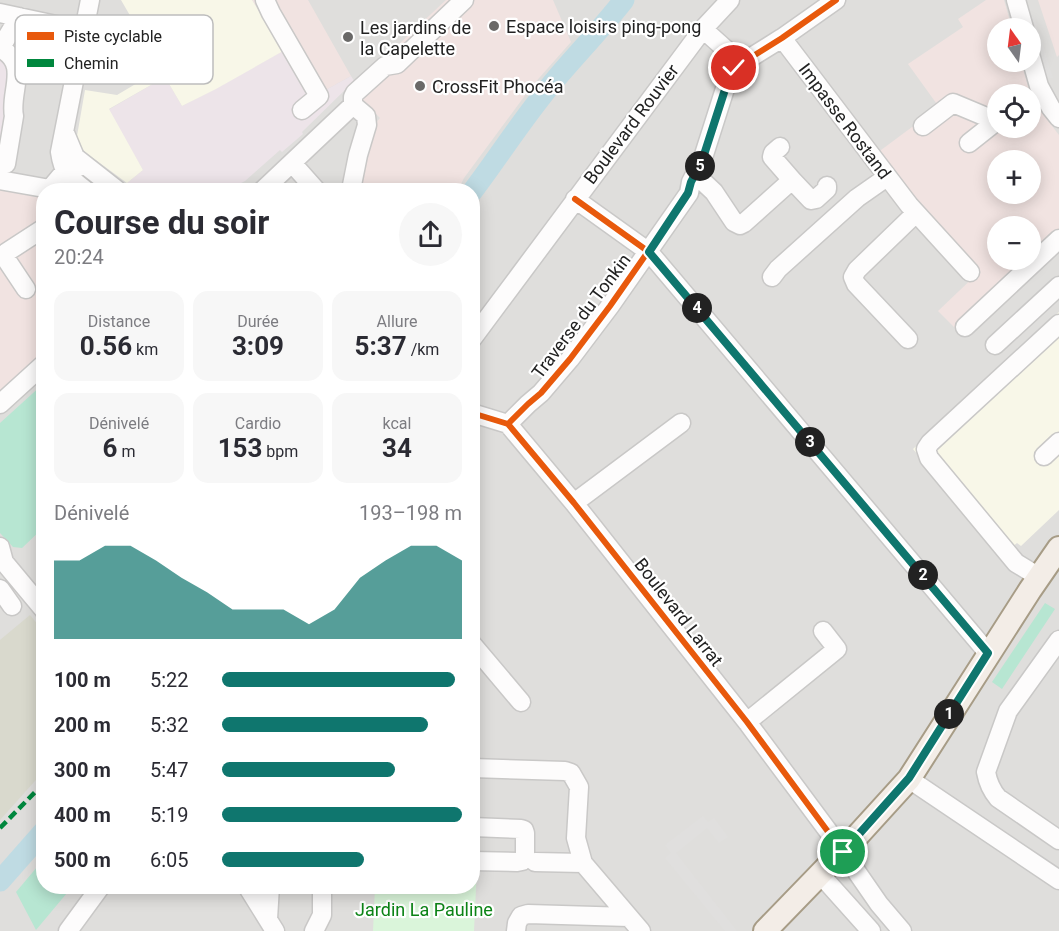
<!DOCTYPE html>
<html lang="fr">
<meta charset="utf-8">
<style>
:root{--surface:#fff;--page:#f7f7f7;--text:#2b2b33;--muted:#7c7c81;--accent:#0f766e}
body{margin:0;font-family:Roboto,sans-serif;background:var(--page);color:var(--text);height:100vh;display:flex;flex-direction:column;font-size:22px;white-space:nowrap}
*{box-sizing:border-box;margin:0}
p{font-size:20px;color:var(--muted)}
.icon{flex:none;width:33px;height:33px;fill:none;stroke:currentColor;stroke-width:2;stroke-linecap:round;stroke-linejoin:round}
.map{position:relative;flex:1;overflow:hidden}
.side{position:absolute;left:36px;top:183px;width:444px;height:711px;display:flex;flex-direction:column;background:var(--surface);border-radius:24px;box-shadow:0 3px 15px #0003}
.side>*{flex:none}
.needle{width:39px;rotate:346deg}
.buttons{position:absolute;left:987px;top:18px;display:grid;gap:12px}
.buttons a{display:grid;place-items:center;width:54px;height:54px;border-radius:50%;background:var(--surface);box-shadow:0 3px 15px #0003;font-size:30px}
.pin{position:absolute;display:grid;place-items:center;width:51px;height:51px;color:#fff;margin:-26px;border:3px solid #fff;border-radius:50%;box-shadow:0 2px 6px #0007}
.km{position:absolute;width:30px;height:30px;margin:-15px;border-radius:50%;background:#222;color:#fff;font-size:16px;line-height:30px;text-align:center}
.round{display:grid;place-items:center;flex:none;width:63px;height:63px;border-radius:32px;background:var(--page)}
.summary{display:flex;align-items:center;justify-content:space-between;height:102px;padding:0 18px}
h1{font-size:33px;font-weight:700;line-height:45px}
.metrics{display:grid;grid-template-columns:repeat(3,1fr);gap:9px;height:102px;padding:6px 18px}
.metrics div{display:grid;align-content:center;border-radius:15px;background:var(--page);text-align:center}
.metrics b{font-size:26px;font-weight:700}
.metrics small{font-size:16px;font-weight:400}
.metrics p{font-size:16px}
.chart{height:168px;padding:12px 18px}
.chart p{display:flex;justify-content:space-between}
.chart svg{width:100%;height:108px;margin-top:6px;fill:var(--accent);opacity:.7}
ul{padding:0 18px;list-style:none;font-size:20px}
li{display:grid;grid-template-columns:96px 72px 1fr;align-items:center;height:45px}
li i{height:15px;border-radius:8px;background:var(--accent)}
.map>svg:first-child{display:block}
.residential{fill:#dfdedc;fill-rule:evenodd}
.commercial{fill:#f1e3e1;fill-rule:evenodd}
.industrial{fill:#ede4e9}
.education{fill:#f8f7e8}
.construction{fill:#d9d9cd}
.park{fill:#daf5da}
.pitch{fill:#b7e6d2}
.parking{fill:#e0dfde}
.lines{fill:none;stroke-linecap:round;stroke-linejoin:round}
.river{stroke:#bfdbe3;stroke-width:21}
.minor-casing{stroke:#c9c8c7;stroke-width:21}
.major-casing{stroke:#a79c86;stroke-width:26}
.minor{stroke:#fdfcfc;stroke-width:18}
.major{stroke:#f3ede7;stroke-width:22}
.quiet{stroke:#00873e;stroke-width:4.5;stroke-dasharray:9 4.5;stroke-linecap:butt}
.cycleway-casing{stroke:#fff;stroke-width:10}
.cycleway{stroke:#e8590c;stroke-width:6}
.route-casing{stroke:#fff;stroke-width:12}
.route{stroke:#0f766e;stroke-width:8}
.poi-dot{fill:#6a6968;stroke:#fff;stroke-width:2}
.labels{text-anchor:middle;dominant-baseline:central;stroke-width:4.5;stroke-linejoin:round;paint-order:stroke}
.poi-label{font-size:18px;fill:#222;stroke:#fff;text-anchor:start}
.street-label{font-size:18px;fill:#222;stroke:#fff}
.park-label{font-size:18px;fill:#0c8416;stroke:#fff}
.key{fill:#fff;stroke:#bdbdbd;stroke-width:1.5}
.key-label{font-size:16px;fill:#222}
</style>
<div class="map">
<svg width="1059" height="931" viewBox="0 0 1059 931">
<rect width="100%" height="100%" fill="#f0eeeb"/>
<path class="residential" d="M0 0H1059V931H0ZM998 28H1030V62H998ZM998 94H1030V128H998ZM998 160H1030V194H998ZM44 190H472V886H44ZM998 226H1030V260H998Z"/>
<path class="commercial" d="M252 0H308L351 76 322 92 267 24Z
M446 0H553L571 42 532 86 464 178 458 190H358L372 127 380 118 351 89Z
M986 0H1004L1012 28H998V62H1021L1030 94H998V128H1030V95L1032 100 1059 135V235L961 334 938 311 980 271 913 200 877 153 939 107 908 64 963 27 958 19ZM998 160H1030V194H998ZM998 226H1030V260H998Z
M1038 0H1059V55L1057 57Z
M0 171 42 178 39 192 44 193 43 349 38 356 0 391Z"/>
<path class="industrial" d="M0 37 34 44 7 172 0 171Z
M295 44 322 92 351 76 356 84 351 89 348 87 302 132 303 134 282 152 280 150 245 181 230 189 231 190H138L127 183 143 170 108 110 165 77 182 106 217 88Z"/>
<path class="education" d="M121 0H252L267 24 272 26 285 50 216 89 182 106 165 77 109 109 143 170 127 183 85 152 81 147 77 136 85 90 117 95 161 69Z
M1059 312V510L1021 546 1017 543 1002 555 913 449Z"/>
<path class="construction" d="M30 615 43 631V772L0 820V640Z"/>
<path class="park" d="M473 867H477L474 931H373L375 887 472 886Z"/>
<path class="pitch" d="M43 384V528L22 548 13 547 0 533V423Z
M1045 603 1055 609 1002 689 992 682Z
M43 860 44 886 72 887 36 930 16 892Z"/>
<path class="parking" d="M1034 17 1053 78H1045L1027 19Z
M703 816 708 822 714 818 728 837 719 843 707 828 676 853 737 931H725L665 858 671 853 665 845Z"/>
<g class="lines">
<path class="river" d="M472 192C500 155 525 115 555 80 578 53 602 28 624 0
M0 881 44 831"/>
<defs>
<path id="minor" d="M265 0 271 13 319 96 302 110
M1016 0 1024 28
M0 13 84 31
M703 29 742 64
M782 38 909 205 970 272
M0 49 19 17
M1030 54 1039 86 1051 108 1059 118
M353 105V97L355 93 385 66 397 64 464 0
M923 126 953 103 996 121
M65 133 75 157 117 190
M969 143 998 120
M292 163 316 190
M0 164H6L14 116C9 93 30 64 1 49
M696 175 714 192 734 222 740 225 744 223 792 180 772 157 773 153 780 147
M0 180 50 189
M792 180 811 200 816 199 827 189V186
M49 190 65 171 77 168
M85 190C69 178 63 173 60 152L90 0
M263 190 353 105 366 116 367 125 358 155 351 190
M575 199 649 252 988 653
M772 277 778 269 857 198 887 177
M26 289 6 259 7 252 44 228
M965 327 1059 239
M472 339 703 29 730 0
M908 339 856 284 853 277 857 270 916 213
M995 345 1059 286
M0 404 44 364
M472 413 508 424 574 503 747 722 834 839 879 904 902 931
M508 424 528 404 541 393 570 359 610 306 689 193 691 182 702 161 730 73 734 68 782 38 836 0
M1044 456 1059 442
M574 503 681 423
M0 547 4 562 44 610
M1039 577 1016 563 929 458 926 449 930 443 1059 324
M0 589 12 606
M1059 640 1008 711 986 772C988 783 991 790 998 798L1059 840
M472 644 521 702
M747 722 837 649 823 631
M472 768 565 771 571 773 579 787 576 838 583 863 641 931
M909 779 1059 880
M472 827 521 829 524 830 525 833V856L522 861 517 862 472 861
M535 862 583 863
M820 874 871 931
M247 886 275 931
M268 919 270 886
M68 931 101 886
M314 931 322 915V886
M516 931 517 923 521 916 528 914 629 917"/>
<path id="major" d="M765 931 858 835 909 779 1030 590 1059 548"/>
</defs>
<use href="#minor" class="minor-casing"/>
<use href="#major" class="major-casing"/>
<use href="#minor" class="minor"/>
<use href="#major" class="major"/>
<path class="quiet" d="M0 828 44 783"/>
<defs>
<path id="cycleway" d="M575 199 649 252 988 653
M472 413 508 424 574 503 747 722 843 852
M508 424 528 404 541 393 570 359 610 306 689 193 691 182 702 161 730 73 734 68 782 38 836 0"/>
</defs>
<use href="#cycleway" class="cycleway-casing"/>
<use href="#cycleway" class="cycleway"/>
</g>
<g class="lines">
<defs>
<path id="route" d="M734 68 730 74 702 161 691 182 688 193 649 252 988 653 909 778 843 852"/>
</defs>
<use href="#route" class="route-casing"/>
<use href="#route" class="route"/>
</g>
<g class="poi-dot">
<circle cx="494" cy="26" r="6"/>
<circle cx="348" cy="37" r="6"/>
<circle cx="420" cy="86" r="6"/>
</g>
<g class="labels">
<g class="poi-label">
<text x="506" y="26">Espace loisirs ping-pong</text>
<text x="360" y="27">Les jardins de<tspan x="360" dy="21">la Capelette</tspan></text>
<text x="432" y="86">CrossFit Phocéa</text>
</g>
<g class="street-label">
<text transform="translate(845 121) rotate(53)">Impasse Rostand</text>
<text transform="translate(631 124) rotate(-53)">Boulevard Rouvier</text>
<text transform="translate(581 316) rotate(-53)">Traverse du Tonkin</text>
<text transform="translate(679 612) rotate(52)">Boulevard Larrat</text>
</g>
<g class="park-label">
<text x="424" y="909">Jardin La Pauline</text>
</g>
</g>
<rect x="15" y="15" width="198" height="69" rx="9" class="key"/>
<rect x="27" y="32" width="27" height="8" fill="#e8590c"/>
<rect x="27" y="59" width="27" height="8" fill="#00873e"/>
<g class="key-label">
<text x="64" y="42">Piste cyclable</text>
<text x="64" y="69">Chemin</text>
</g>
</svg>
<div class="buttons">
<a><svg class="needle" viewBox="-14 -14 28 28"><path d="M0-13l5 13h-10z" fill="#e53935"/><path d="M0 13l5-13h-10z" fill="#7c7c81"/></svg></a>
<a><svg class="icon" aria-label="locate" viewBox="0 0 24 24"><circle cx="12" cy="12" r="6"/><path d="M12 2v4M12 18v4M2 12h4M18 12h4"/></svg></a>
<a>+</a>
<a>−</a>
</div>
<div class="pin" style="left:843px;top:852px;background:#1e9e55"><svg class="icon" aria-label="arrive" viewBox="0 0 24 24"><path d="M6 21V4h12l-3 4 3 4H6"/></svg></div>
<div class="pin" style="left:734px;top:68px;background:#d93025"><svg class="icon" aria-label="check" viewBox="0 0 24 24"><path d="M5 12l5 5 9-10"/></svg></div>
<b class="km" style="left:949px;top:714px">1</b>
<b class="km" style="left:923px;top:575px">2</b>
<b class="km" style="left:810px;top:442px">3</b>
<b class="km" style="left:697px;top:308px">4</b>
<b class="km" style="left:700px;top:166px">5</b>
<section class="side">
<div class="summary"><div><h1>Course du soir</h1><p>20:24</p></div><a class="round"><svg class="icon" aria-label="share" viewBox="0 0 24 24"><path d="M12 15V3M7 8l5-5 5 5M5 13v7h14v-7"/></svg></a></div>
<div class="metrics">
<div><p>Distance</p><b>0.56<small> km</small></b></div>
<div><p>Durée</p><b>3:09</b></div>
<div><p>Allure</p><b>5:37<small> /km</small></b></div>
</div>
<div class="metrics">
<div><p>Dénivelé</p><b>6<small> m</small></b></div>
<div><p>Cardio</p><b>153<small> bpm</small></b></div>
<div><p>kcal</p><b>34</b></div>
</div>
<div class="chart"><p><span>Dénivelé</span>193–198 m</p>
<svg viewBox="0 0 160 44" preserveAspectRatio="none"><path d="M0 44V12L10 12L20 6L30 6L40 12L50 19L60 25L70 32L80 32L90 32L100 38L110 32L120 19L130 12L140 6L150 6L160 12V44z"/></svg>
</div>
<ul>
<li><b>100 m</b>5:22<i style="width:97%"></i></li>
<li><b>200 m</b>5:32<i style="width:86%"></i></li>
<li><b>300 m</b>5:47<i style="width:72%"></i></li>
<li><b>400 m</b>5:19<i style="width:100%"></i></li>
<li><b>500 m</b>6:05<i style="width:59%"></i></li>
</ul>
</section>
</div>
